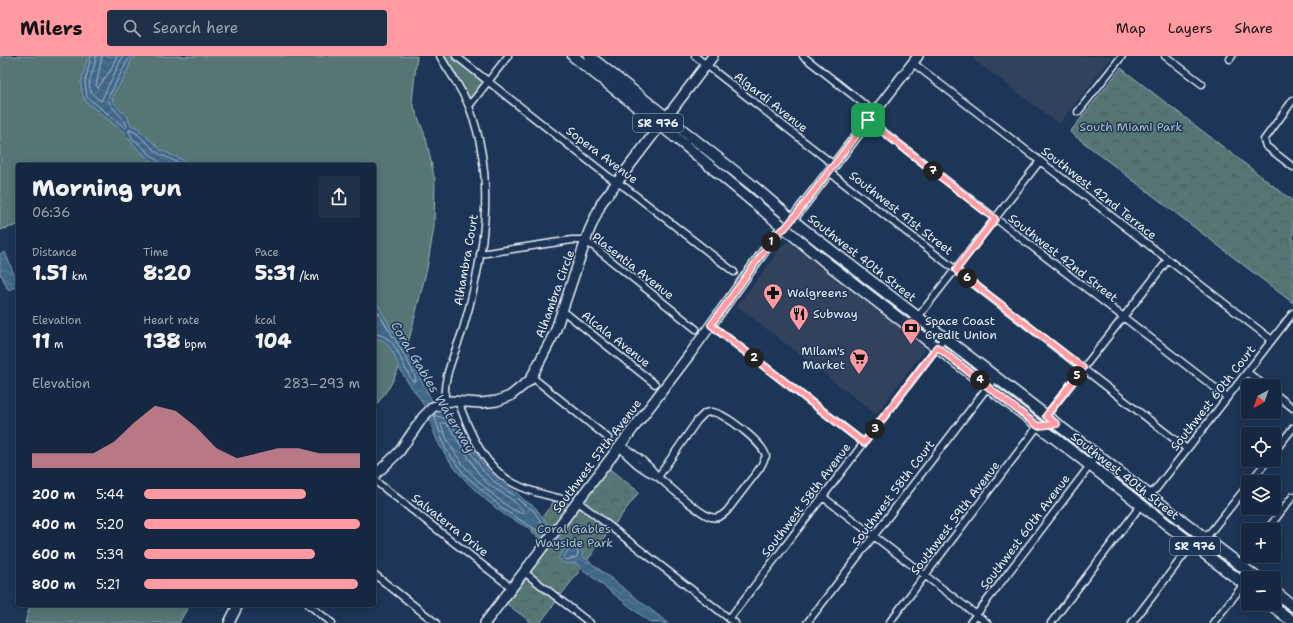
<!DOCTYPE html>
<meta charset="utf-8">
<style>
:root{--surface:#162841;--page:#1f3048;--text:#f1f3f6;--muted:#9ea6b1;--line:#35445a;--accent:#ff9aa2}
body{margin:0;font-family:"Shantell Sans",sans-serif;background:var(--page);color:var(--text);height:100vh;display:flex;flex-direction:column;font-size:15px;white-space:nowrap}
*{box-sizing:border-box;margin:0}
p{font-size:13px;color:var(--muted)}
.icon{flex:none;width:22px;height:22px;fill:none;stroke:currentColor;stroke-width:2;stroke-linecap:round;stroke-linejoin:round}
.map{position:relative;flex:1;overflow:hidden}
.details{position:absolute;left:16px;top:107px;width:360px;height:444px;display:flex;flex-direction:column;background:var(--surface);border-radius:4px;box-shadow:0 2px 10px #0003,0 0 0 1px var(--line)}
.details>*{flex:none}
.needle{width:26px;rotate:220deg}
.tools{position:absolute;left:1241px;top:323px;display:grid;gap:8px}
.tools a{display:grid;place-items:center;width:40px;height:40px;border-radius:4px;background:var(--surface);box-shadow:0 2px 10px #0003,0 0 0 1px var(--line);font-size:20px}
.pin{position:absolute;display:grid;place-items:center;width:34px;height:34px;color:#fff;margin:-17px;border-radius:8px;box-shadow:0 2px 6px #0006}
.km{position:absolute;width:20px;height:20px;margin:-10px;border-radius:50%;background:#222;color:#fff;font-size:11px;line-height:20px;text-align:center}
.round{display:grid;place-items:center;flex:none;width:42px;height:42px;border-radius:4px;background:var(--page)}
.head{display:flex;align-items:center;justify-content:space-between;height:68px;padding:0 16px}
h1{font-size:22px;font-weight:800;line-height:30px}
.stats{display:grid;grid-template-columns:repeat(3,1fr);gap:6px;height:68px;padding:4px 16px}
.stats div{display:grid;align-content:center}
.stats b{font-size:20px;font-weight:800}
.stats small{font-size:11px;font-weight:400}
.stats p{font-size:11px}
.chart{height:112px;padding:8px 16px}
.chart p{display:flex;justify-content:space-between}
.chart svg{width:100%;height:72px;margin-top:4px;fill:var(--accent);opacity:.7}
ul{padding:0 16px;list-style:none;font-size:13px}
li{display:grid;grid-template-columns:64px 48px 1fr;align-items:center;height:30px}
li i{height:10px;border-radius:5px;background:var(--accent)}
header{display:flex;align-items:center;gap:24px;box-sizing:border-box;height:56px;padding:0 20px;background:var(--accent);color:#111}
header strong{font-size:19px}
nav{display:flex;gap:22px;margin-inline-start:auto;font-size:14px}
.search{width:280px;height:36px;background:var(--page);display:flex;align-items:center;gap:10px;box-sizing:border-box;padding:0 14px;border-radius:4px;color:var(--muted);font-size:15px}
.map>svg:first-child{display:block}
.built{fill:#32425d}
.grass{fill:#567575;stroke:#9fb3b6}
.park{fill:url(#park-crowns);stroke:#9fb3b6}
.water{fill:url(#water-waves);stroke:#839eb5}
.lines{fill:none;stroke-linecap:round;stroke-linejoin:round}
.shore{stroke:#a5b9cb;stroke-width:1}
.street-casing{stroke:#e8f1f8;stroke-width:9}
.secondary-casing{stroke:#e8f1f8;stroke-width:12}
.primary-casing{stroke:#e8f1f8;stroke-width:13}
.street{stroke:#1d3557;stroke-width:6}
.secondary{stroke:#1d3557;stroke-width:9}
.primary{stroke:#1d3557;stroke-width:10}
.route-casing{stroke:#fff;stroke-width:8}
.route{stroke:#ff9aa2;stroke-width:5}
.labels{text-anchor:middle;dominant-baseline:central;stroke-width:3;stroke-linejoin:round;paint-order:stroke}
.shield{fill:#1d3557;stroke:#abb9c8;stroke-width:1}
.shield-label{font-size:11px;font-weight:bold;fill:#e8f1f8}
.street-label{font-size:12px;fill:#e8f1f8;stroke:#1d3557}
.park-label{font-size:12px;fill:#aebfc4;stroke:#1d3557}
.poi-label{font-size:12px;fill:#e8f1f8;stroke:#1d3557;text-anchor:start}
.water-label{font-size:13px;font-style:italic;fill:#adc0d1;stroke:#1d3557}
</style>
<header>
<strong>Milers</strong>
<div class="search"><svg class="icon" aria-label="search" viewBox="0 0 24 24"><circle cx="10" cy="10" r="6"/><path d="M15 15l6 6"/></svg>Search here</div>
<nav><a>Map</a><a>Layers</a><a>Share</a></nav>
</header>
<div class="map">
<svg width="1293" height="567" viewBox="0 0 1293 567">
<defs>
<pattern id="park-crowns" width="20" height="18" patternUnits="userSpaceOnUse"><rect width="20" height="18" fill="#567575"/><path d="M2 6a3 3 0 1 1 6 0M12 15a3 3 0 1 1 6 0" fill="none" stroke="#4e5e60"/></pattern>
<pattern id="water-waves" width="16" height="10" patternUnits="userSpaceOnUse"><rect width="16" height="10" fill="#406688"/><path d="M0 5q4-4 8 0t8 0" fill="none" stroke="#5c7c9a"/></pattern>
</defs>
<rect width="100%" height="100%" fill="#1d3557"/>
<filter id="ink" filterUnits="userSpaceOnUse"><feTurbulence type="fractalNoise" baseFrequency=".025" numOctaves="2"/><feDisplacementMap in="SourceGraphic" scale="8" xChannelSelector="R" yChannelSelector="G"/><feConvolveMatrix kernelMatrix="1 2 1 2 8 2 1 2 1" color-interpolation-filters="sRGB"/></filter>
<g filter="url(#ink)">
<path class="built" d="M976 0H1113L1059 68 973 3Z
M789 186 924 290V295L876 358 737 250 784 188Z"/>
<path class="grass" d="M0 0H417L412 46 426 82 435 125 434 171 427 212 410 280 400 310 390 330 374 352V109H18V169L0 174Z
M443 0H451L482 24 483 27 471 43 469 42Z
M30 549H189L179 567H25Z"/>
<path class="park" d="M1121 12 1293 145V247L1070 76Z
M607 411 639 436 540 567H532L507 548 550 490 531 476 558 440 576 454Z"/>
<path class="water" d="M88 0H134V2L132 3 124 22 112 40 113 46 128 61 131 69 138 72 161 94 194 109 156 108 139 95 121 74 86 46 82 37 81 26Z
M5 196 18 228V230L8 234 2 220 0 219V198Z
M374 242 391 272 402 286 437 355 451 361 486 412 500 426 516 436 524 444 536 452 549 471 563 485V487L567 490 571 486 575 487 583 497 581 499 668 567H651L582 513 576 507C568 507 565 510 558 502L564 494 560 491 555 497C548 476 517 469 501 456 479 439 457 419 443 395 434 382 431 365 424 350 419 339 410 331 404 320 395 307 394 284 374 282Z"/>
<g class="lines">
<path class="shore" d="M91 0 85 26 87 41 125 72 127 70C123 59 111 54 108 42L130 0
M96 0C95 19 79 31 101 45L123 0
M102 0 96 30 98 32 110 15 117 0
M159 109 158 105 132 82 129 74 135 76 159 98 184 109
M374 249C381 263 416 314 416 325H413C400 310 399 279 374 278
M442 367H445L450 372 479 418 488 428 511 443 523 454V457C510 458 470 418 462 407 453 395 446 383 441 369Z
M545 479 504 454 464 418 445 392 434 359 449 364 483 415 498 429 514 439 522 447 533 454 548 476
M571 491H574L578 496 577 501 567 504 564 501Z"/>
<defs>
<path id="street" d="M440 0C450 18 463 34 470 53 497 125 484 202 463 273 457 293 440 326 446 346
M456 0 609 121 626 132 734 216
M695 0 834 109
M803 0 874 56
M1165 0 1202 28
M1230 3 1232 0
M913 7 1272 284
M1293 44 1264 84 1266 90 1293 111
M469 50 508 0
M1078 56 1122 0
M868 64 1227 341
M829 116 1187 393
M480 198 572 184H582L593 190 696 273
M563 255 655 328
M918 261 1040 105
M711 269 864 387
M1247 316 1265 330
M532 321 608 382
M1274 337 1293 352
M458 345C469 375 485 413 515 428 530 436 546 439 562 443
M711 356C724 356 763 387 766 400L760 412 727 455C723 459 717 463 711 461 699 458 669 430 658 421L697 365 705 357Z
M1046 360 1168 204
M619 390C630 404 642 414 658 421
M621 390C636 398 648 408 658 421
M1274 396 1293 372
M374 424 512 532
M1250 426 1268 404
M1149 439 1156 433 1293 257
M823 441 987 567
M577 445 735 567
M1267 474 1293 440
M1240 509 1248 498
M524 516 590 567
M374 518 436 567
M309 549 332 567
M729 563 945 281
M807 567 996 320
M889 567 1038 370
M970 567 1098 399
M1051 567 1141 449
M1132 567 1187 495 1209 478 1248 429
M1213 567 1244 528"/>
<path id="secondary" d="M788 169 918 0
M374 420 399 396 423 361 433 351 450 345 481 347 497 345 510 340 530 324 555 276 589 175 602 146 713 0
M229 567 238 549
M485 567 690 298 772 184 779 176 785 172"/>
<path id="primary" d="M573 0 675 81 823 204 1248 531
M589 0 752 129 802 172 1257 522
M1274 535 1293 550
M1270 548 1293 566"/>
</defs>
<use href="#street" class="street-casing"/>
<use href="#secondary" class="secondary-casing"/>
<use href="#primary" class="primary-casing"/>
<use href="#street" class="street"/>
<use href="#secondary" class="secondary"/>
<use href="#primary" class="primary"/>
</g>
</g>
<g class="lines" filter="url(#ink)">
<defs>
<path id="route" d="M868 64 995 163 956 214 1083 312 1046 360 1057 368 1038 370 937 291 864 387 711 269 772 184 779 176 785 172 799 155Z"/>
</defs>
<use href="#route" class="route-casing"/>
<use href="#route" class="route"/>
</g>
<defs>
<symbol id="pharmacy-pin" viewBox="-11 -11 22 30"><path d="M0 17L-7.5 6A9.5 9.5 0 1 1 7.5 6Z" fill="#ff9aa2" stroke="#1d3557"/><path d="M-2-6h4v4h4v4h-4v4h-4v-4h-4v-4h4Z" fill="#111"/></symbol>
<symbol id="restaurant-pin" viewBox="-11 -11 22 30"><path d="M0 17L-7.5 6A9.5 9.5 0 1 1 7.5 6Z" fill="#ff9aa2" stroke="#1d3557"/><path d="M-5-6h1v4h1v-4h1v4h1v-4h1v5L-1.5 .5V6h-2V.5L-5-1ZM5-6V6H3V1.5H1.5Q1.5-4 5-6Z" fill="#111"/></symbol>
<symbol id="bank-pin" viewBox="-11 -11 22 30"><path d="M0 17L-7.5 6A9.5 9.5 0 1 1 7.5 6Z" fill="#ff9aa2" stroke="#1d3557"/><path d="M-6-4H6V4H-6ZM0-2.3a2.3 2.3 0 1 0 0 4.6a2.3 2.3 0 1 0 0-4.6Z" fill="#111"/></symbol>
<symbol id="supermarket-pin" viewBox="-11 -11 22 30"><path d="M0 17L-7.5 6A9.5 9.5 0 1 1 7.5 6Z" fill="#ff9aa2" stroke="#1d3557"/><path d="M-6-5.5h2.5l.6 2H6L4.5 2H-2.5L-4.4-4H-6ZM-1.5 3.2a1.3 1.3 0 1 0 .1 0ZM3 3.2a1.3 1.3 0 1 0 .1 0Z" fill="#111"/></symbol>
</defs>
<g fill-rule="evenodd">
<use href="#pharmacy-pin" x="762" y="226" width="22" height="30"/>
<use href="#restaurant-pin" x="788" y="247" width="22" height="30"/>
<use href="#bank-pin" x="900" y="261" width="22" height="30"/>
<use href="#supermarket-pin" x="848" y="291" width="22" height="30"/>
</g>
<g class="labels">
<g class="shield">
<rect x="633" y="58" width="50" height="18" rx="3"/>
<rect x="1170" y="481" width="50" height="18" rx="3"/>
</g>
<g class="shield-label">
<text x="658" y="67">SR 976</text>
<text x="1195" y="490">SR 976</text>
</g>
<g class="street-label">
<text transform="translate(771 46) rotate(38)">Algardi Avenue</text>
<text transform="translate(602 99) rotate(37)">Sopera Avenue</text>
<text transform="translate(1099 137) rotate(38)">Southwest 42nd Terrace</text>
<text transform="translate(901 157) rotate(38)">Southwest 41st Street</text>
<text transform="translate(862 202) rotate(38)">Southwest 40th Street</text>
<text transform="translate(1063 202) rotate(38)">Southwest 42nd Street</text>
<text transform="translate(466 204) rotate(-80)">Alhambra Court</text>
<text transform="translate(633 210) rotate(38)">Plasentia Avenue</text>
<text transform="translate(555 238) rotate(-70)">Alhambra Circle</text>
<text transform="translate(616 283) rotate(38)">Alcala Avenue</text>
<text transform="translate(1213 342) rotate(-52)">Southwest 60th Court</text>
<text transform="translate(597 400) rotate(-53)">Southwest 57th Avenue</text>
<text transform="translate(1125 420) rotate(38)">Southwest 40th Street</text>
<text transform="translate(893 437) rotate(-53)">Southwest 58th Court</text>
<text transform="translate(806 444) rotate(-53)">Southwest 58th Avenue</text>
<text transform="translate(955 462) rotate(-53)">Southwest 59th Avenue</text>
<text transform="translate(450 469) rotate(38)">Salvaterra Drive</text>
<text transform="translate(1025 476) rotate(-53)">Southwest 60th Avenue</text>
</g>
<g class="park-label">
<text x="1131" y="71">South Miami Park</text>
<text x="574" y="473">Coral Gables<tspan x="574" dy="14">Wayside Park</tspan></text>
</g>
<g class="poi-label">
<text x="787" y="237">Walgreens</text>
<text x="813" y="258">Subway</text>
<text x="925" y="265">Space Coast<tspan x="925" dy="14">Credit Union</tspan></text>
<text x="845" y="295" text-anchor="end">Milam's<tspan x="845" dy="14">Market</tspan></text>
</g>
<g class="water-label">
<text transform="translate(433 331) rotate(59)">Coral Gables Waterway</text>
</g>
</g>
</svg>
<div class="tools">
<a><svg class="needle" viewBox="-14 -14 28 28"><path d="M0-13l5 13h-10z" fill="#e53935"/><path d="M0 13l5-13h-10z" fill="#9ea6b1"/></svg></a>
<a><svg class="icon" aria-label="locate" viewBox="0 0 24 24"><circle cx="12" cy="12" r="6"/><path d="M12 2v4M12 18v4M2 12h4M18 12h4"/></svg></a>
<a><svg class="icon" aria-label="layers" viewBox="0 0 24 24"><path d="M12 4l9 5-9 5-9-5zM3 14l9 5 9-5"/></svg></a>
<a>+</a>
<a>−</a>
</div>
<div class="pin" style="left:868px;top:64px;background:#1e9e55"><svg class="icon" aria-label="arrive" viewBox="0 0 24 24"><path d="M6 21V4h12l-3 4 3 4H6"/></svg></div>
<b class="km" style="left:771px;top:186px">1</b>
<b class="km" style="left:754px;top:302px">2</b>
<b class="km" style="left:875px;top:373px">3</b>
<b class="km" style="left:980px;top:324px">4</b>
<b class="km" style="left:1077px;top:320px">5</b>
<b class="km" style="left:967px;top:222px">6</b>
<b class="km" style="left:933px;top:115px">7</b>
<section class="details">
<div class="head"><div><h1>Morning run</h1><p>06:36</p></div><a class="round"><svg class="icon" aria-label="share" viewBox="0 0 24 24"><path d="M12 15V3M7 8l5-5 5 5M5 13v7h14v-7"/></svg></a></div>
<div class="stats">
<div><p>Distance</p><b>1.51<small> km</small></b></div>
<div><p>Time</p><b>8:20</b></div>
<div><p>Pace</p><b>5:31<small> /km</small></b></div>
</div>
<div class="stats">
<div><p>Elevation</p><b>11<small> m</small></b></div>
<div><p>Heart rate</p><b>138<small> bpm</small></b></div>
<div><p>kcal</p><b>104</b></div>
</div>
<div class="chart"><p><span>Elevation</span>283–293 m</p>
<svg viewBox="0 0 160 44" preserveAspectRatio="none"><path d="M0 44V35L10 35L20 35L30 35L40 28L50 16L60 6L70 9L80 19L90 32L100 38L110 35L120 32L130 32L140 35L150 35L160 35V44z"/></svg>
</div>
<ul>
<li><b>200 m</b>5:44<i style="width:75%"></i></li>
<li><b>400 m</b>5:20<i style="width:100%"></i></li>
<li><b>600 m</b>5:39<i style="width:79%"></i></li>
<li><b>800 m</b>5:21<i style="width:99%"></i></li>
</ul>
</section>
</div>
